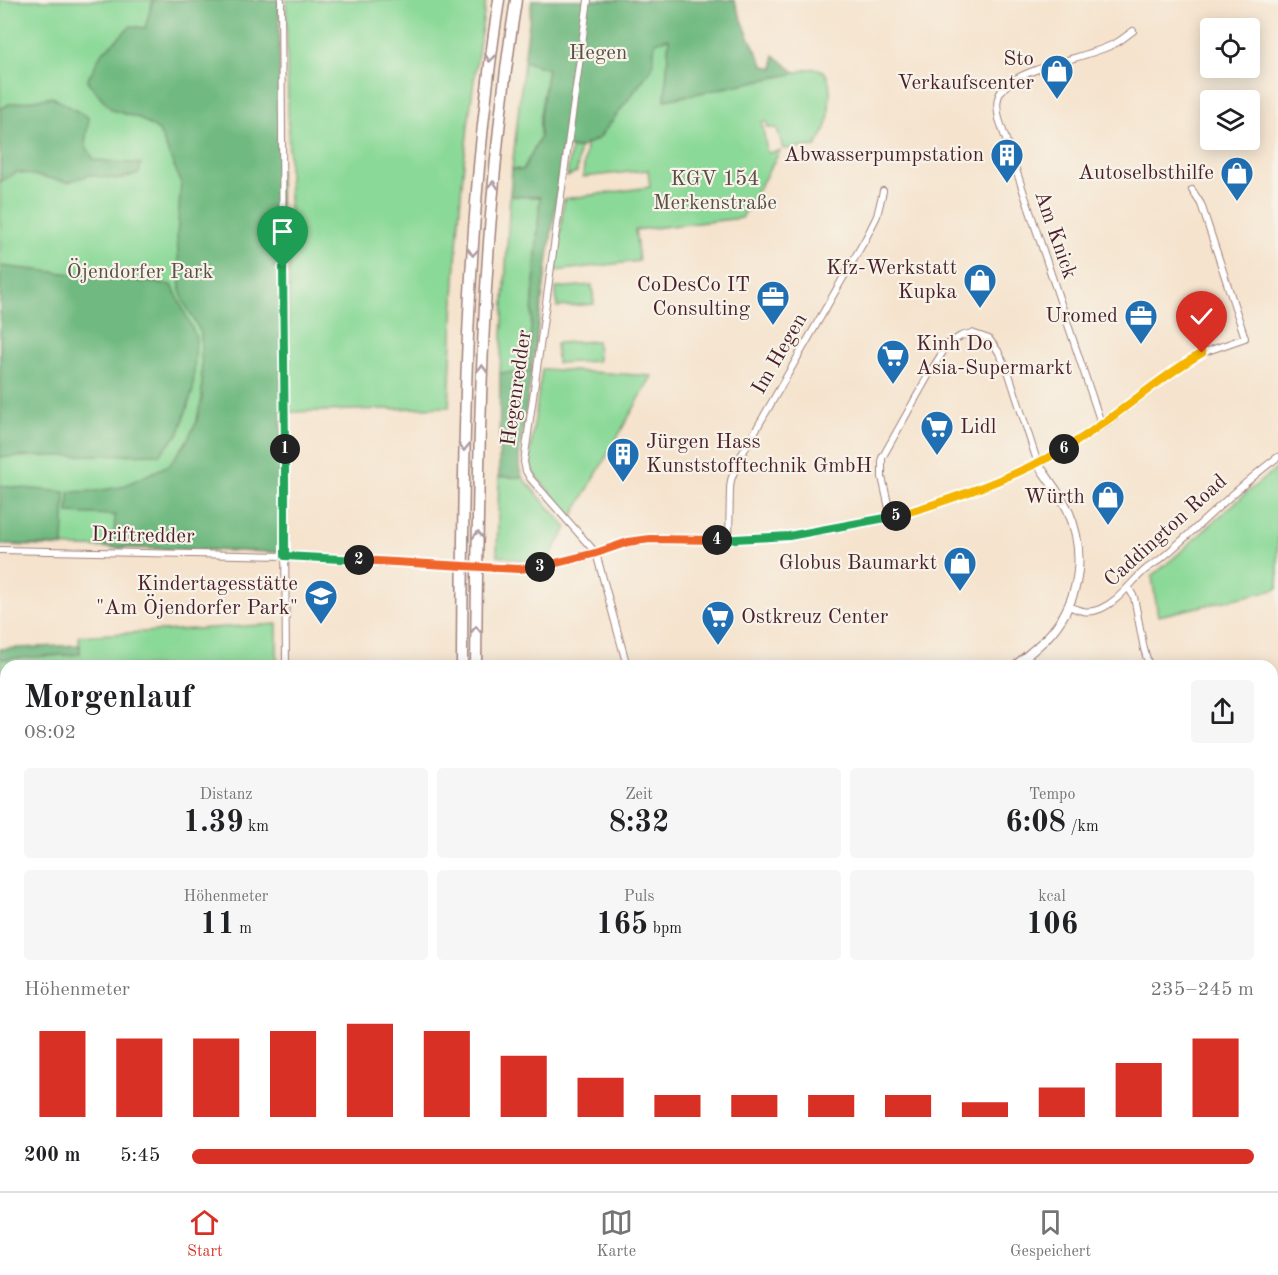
<!DOCTYPE html>
<html lang="de">
<meta charset="utf-8">
<style>
:root{--surface:#fff;--page:#f6f6f6;--text:#202124;--muted:#757577;--line:#e0e0e0;--accent:#d93025}
body{margin:0;font-family:"Old Standard TT",serif;background:var(--page);color:var(--text);height:100vh;display:flex;flex-direction:column;font-size:22px;white-space:nowrap}
*{box-sizing:border-box;margin:0}
p{font-size:20px;color:var(--muted)}
.icon{flex:none;width:33px;height:33px;fill:none;stroke:currentColor;stroke-width:2;stroke-linecap:round;stroke-linejoin:round}
.map{position:relative;flex:1;overflow:hidden}
.panel{position:absolute;left:0px;top:660px;width:1278px;height:531px;display:flex;flex-direction:column;background:var(--surface);border-radius:18px 18px 0 0;box-shadow:0 3px 15px #0003}
.panel>*{flex:none}
.controls{position:absolute;left:1200px;top:18px;display:grid;gap:12px}
.controls a{display:grid;place-items:center;width:60px;height:60px;border-radius:6px;background:var(--surface);box-shadow:0 3px 15px #0003;font-size:30px}
.pin{position:absolute;display:grid;place-items:center;width:51px;height:51px;color:#fff;margin:-62px -26px;border-radius:50% 50% 50% 0;rotate:-45deg;box-shadow:0 0 6px #0007}
.pin .icon{rotate:45deg}
.km{position:absolute;width:30px;height:30px;margin:-15px;border-radius:50%;background:#222;color:#fff;font-size:16px;line-height:30px;text-align:center}
.round{display:grid;place-items:center;flex:none;width:63px;height:63px;border-radius:6px;background:var(--page)}
.head{display:flex;align-items:center;justify-content:space-between;height:102px;padding:0 24px}
h1{font-size:33px;font-weight:700;line-height:45px}
.stats{display:grid;grid-template-columns:repeat(3,1fr);gap:9px;height:102px;padding:6px 24px}
.stats div{display:grid;align-content:center;border-radius:6px;background:var(--page);text-align:center}
.stats b{font-size:30px;font-weight:700}
.stats small{font-size:16px;font-weight:400}
.stats p{font-size:16px}
.chart{height:168px;padding:12px 24px}
.chart p{display:flex;justify-content:space-between}
.chart svg{width:100%;height:108px;margin-top:6px;stroke:var(--accent);stroke-width:6}
ul{padding:0 24px;list-style:none;font-size:20px}
li{display:grid;grid-template-columns:96px 72px 1fr;align-items:center;height:45px}
li i{height:15px;border-radius:8px;background:var(--accent)}
.menu{display:flex;justify-content:space-around;align-items:center;height:84px;border-top:2px solid var(--line);background:var(--surface);font-size:16px;color:var(--muted)}
.menu a{display:grid;justify-items:center;gap:3px}
.menu .on{color:var(--accent)}
.map>svg:first-child{display:block}
.green{fill:#8bd998;stroke:#6a7c62;stroke-width:1.5}
.forest{fill:#70b980;stroke:#5d6c56;stroke-width:1.5}
.lines{fill:none;stroke-linecap:round;stroke-linejoin:round}
.street-casing{stroke:#a0817c;stroke-width:8}
.secondary-casing{stroke:#a0817c;stroke-width:10}
.highway-casing{stroke:#a0817c;stroke-width:13}
.street{stroke:#fff;stroke-width:6}
.secondary{stroke:#fff;stroke-width:8}
.highway{stroke:#fff;stroke-width:10}
.street-bridge-casing{stroke:#a0817c;stroke-width:8;stroke-linecap:butt}
.street-bridge{stroke:#fff;stroke-width:6}
.oneway{stroke:#ae9aa0}
.split-1-casing{stroke:#fff;stroke-width:12}
.split-2-casing{stroke:#fff;stroke-width:12}
.split-3-casing{stroke:#fff;stroke-width:12}
.split-4-casing{stroke:#fff;stroke-width:12}
.split-5-casing{stroke:#fff;stroke-width:12}
.split-6-casing{stroke:#fff;stroke-width:12}
.split-7-casing{stroke:#fff;stroke-width:12}
.split-1{stroke:#22a559;stroke-width:8}
.split-2{stroke:#22a559;stroke-width:8}
.split-3{stroke:#f0652b;stroke-width:8}
.split-4{stroke:#f0652b;stroke-width:8}
.split-5{stroke:#22a559;stroke-width:8}
.split-6{stroke:#f5b400;stroke-width:8}
.split-7{stroke:#f5b400;stroke-width:8}
.labels{text-anchor:middle;dominant-baseline:central;stroke-width:4.5;stroke-linejoin:round;paint-order:stroke}
.park-label{font-size:21px;fill:#5a4e46;stroke:#f7f3e8}
.poi-label{font-size:21px;fill:#4a1f2b;stroke:#f7f3e8;text-anchor:end}
.street-label{font-size:21px;fill:#4a1f2b;stroke:#f7f3e8}
</style>
<div class="map">
<svg width="1278" height="1191" viewBox="0 0 1278 1191">
<rect width="100%" height="100%" fill="#f7f3e8"/>
<filter id="ink" filterUnits="userSpaceOnUse"><feTurbulence type="fractalNoise" baseFrequency=".0167" numOctaves="2"/><feDisplacementMap in="SourceGraphic" scale="12" xChannelSelector="R" yChannelSelector="G"/><feConvolveMatrix kernelMatrix="1 2 1 2 8 2 1 2 1" color-interpolation-filters="sRGB"/></filter>
<filter id="wash" filterUnits="userSpaceOnUse"><feTurbulence type="fractalNoise" baseFrequency=".008" numOctaves="4" result="noise"/><feDisplacementMap in="SourceGraphic" scale="24" xChannelSelector="R" yChannelSelector="G"/><feGaussianBlur stdDeviation="1.35" result="paint"/><feColorMatrix in="noise" values="0 0 0 0 0 0 0 0 0 0 0 0 0 0 0 0 0 1.4 0 .05"/><feComposite in="paint" operator="in"/></filter>
<g filter="url(#wash)">
<rect width="100%" height="100%" fill="#f5e3cd"/>
<path class="green" d="M0 0H279L282 548 278 552 0 545Z
M286 0H486C480 39 474 79 469 118 457 214 453 311 449 407L289 412V164Z
M669 37 665 100 796 73C829 59 832 79 829 106 829 112 829 120 827 125 825 132 819 139 816 146L783 149 777 128H768L767 122H762L767 153 780 151 742 218 635 230 639 261 555 271 560 239 564 199 650 187 648 170 583 177 586 145 599 138 652 68 655 42Z
M524 61 548 69 540 116V137L523 170 512 169Z
M571 148H579L577 172 567 177Z
M510 196 540 197 528 374 500 373Z
M592 285 594 304 557 307 556 288Z
M597 341 598 361 557 363 556 343Z
M542 369 652 376 572 517 533 473 529 460Z
M1278 468V589L1158 616 1152 576C1195 542 1233 500 1278 468Z
M499 477H522L567 528 548 559 528 562 497 555Z
M277 624V666H6V897L0 898V659L80 654 79 636Z
M561 1185H770L768 1191H559Z
M781 1185H899L900 1191H780Z"/>
<path class="forest" d="M153 0H279L282 548 278 552 105 547 106 537H114L115 515 68 513 69 492 96 491 121 487 169 465 185 444 196 423 202 398 201 333 184 302 180 290 177 235 181 182 159 131 139 118 112 110 87 81 101 54 131 26 145 28Z
M532 0H734L748 35 764 66 774 68V55L796 73 665 100 669 38 655 42 652 68 599 138 579 148 564 147 519 457V468L522 477H499L500 373H528L540 197 510 196 512 169 523 170 540 137V116L548 69 524 61Z
M52 97 89 118 85 144 94 160 141 164 139 174 118 179 89 175 68 182 17 172 0 182V109L9 104Z
M0 266 172 285 196 337 193 390 179 433 160 454 0 457Z
M0 486 65 492 63 546 0 544Z
M80 645V654L0 659V649Z"/>
</g>
<g filter="url(#ink)">
<g class="lines">
<defs>
<path id="street" d="M281 0 286 666
M588 0 524 462 526 471 530 478 596 553 627 666
M1102 426 999 119C997 108 995 98 1003 89 1021 67 1088 58 1114 44 1121 41 1127 35 1133 31
M891 517 882 477V458L932 369 946 347 948 344 961 336 972 333 989 339 998 351 1008 371 1038 464
M729 540 730 488 731 480 738 461 866 238 877 216 883 191
M0 550 285 556 446 565
M494 568 518 569 535 568 596 553 626 542 650 539 729 540 789 536 891 517 923 508 976 490 1038 464 1102 426 1182 365 1202 353 1245 338 1201 204 1192 190
M1128 587 1134 597 1144 649 1149 666
M1069 606C1080 611 1088 614 1100 609 1119 601 1130 583 1145 570 1151 565 1158 562 1163 557 1202 524 1237 487 1278 457
M1272 793 1278 792
M0 903 6 902
M1272 994 1278 993
M0 995 6 994
M0 1079 6 1078
M157 1185 161 1191
M1226 1190V1191"/>
<path id="secondary" d="M1015 666C1027 655 1042 644 1052 632 1081 597 1086 552 1068 510 1060 494 1048 479 1038 464
M0 915 6 914
M1272 1137H1278
M234 1191 246 1185
M773 1191 775 1185"/>
<path id="highway" d="M462 666C463 444 465 220 499 0
M476 666C478 444 481 220 516 0
M478 1185 485 1191
M443 1191 444 1185
M457 1191 458 1185
M526 1191 533 1185
M542 1191 547 1185"/>
</defs>
<use href="#street" class="street-casing"/>
<use href="#secondary" class="secondary-casing"/>
<use href="#highway" class="highway-casing"/>
<use href="#street" class="street"/>
<use href="#secondary" class="secondary"/>
<use href="#highway" class="highway"/>
<defs>
<path id="street-bridge" d="M446 565 494 568"/>
</defs>
<use href="#street-bridge" class="street-bridge-casing"/>
<use href="#street-bridge" class="street-bridge"/>
</g>
<defs><path id="oneway-chevron" d="M-2-3.5L2.5 0L-2 3.5" fill="none" stroke-width="1.6" stroke-linecap="round" stroke-linejoin="round" transform="scale(1.5)"/></defs>
<g class="oneway">
<use href="#oneway-chevron" transform="translate(490 58) rotate(97)"/>
<use href="#oneway-chevron" transform="translate(493 185) rotate(-85)"/>
<use href="#oneway-chevron" transform="translate(473 252) rotate(93)"/>
<use href="#oneway-chevron" transform="translate(482 369) rotate(-88)"/>
<use href="#oneway-chevron" transform="translate(464 447) rotate(91)"/>
<use href="#oneway-chevron" transform="translate(478 535) rotate(-89)"/>
<use href="#oneway-chevron" transform="translate(476 630) rotate(-90)"/>
</g>
</g>
<g class="lines" filter="url(#ink)">
<defs>
<path id="split-1" d="M283 268 285 449"/>
<path id="split-2" d="M285 449V556L359 560"/>
<path id="split-3" d="M359 560 518 569 540 567"/>
<path id="split-4" d="M540 567 596 553 628 542 650 539 717 540"/>
<path id="split-5" d="M717 540 789 536 896 516"/>
<path id="split-6" d="M896 516C954 499 1011 479 1064 449"/>
<path id="split-7" d="M1064 449C1113 421 1153 381 1202 353"/>
</defs>
<use href="#split-1" class="split-1-casing"/>
<use href="#split-2" class="split-2-casing"/>
<use href="#split-3" class="split-3-casing"/>
<use href="#split-4" class="split-4-casing"/>
<use href="#split-5" class="split-5-casing"/>
<use href="#split-6" class="split-6-casing"/>
<use href="#split-7" class="split-7-casing"/>
<use href="#split-1" class="split-1"/>
<use href="#split-2" class="split-2"/>
<use href="#split-3" class="split-3"/>
<use href="#split-4" class="split-4"/>
<use href="#split-5" class="split-5"/>
<use href="#split-6" class="split-6"/>
<use href="#split-7" class="split-7"/>
</g>
<defs>
<symbol id="shop-pin" viewBox="-11 -11 22 30"><path d="M0 17L-7.5 6A9.5 9.5 0 1 1 7.5 6Z" fill="#1f6fb2" stroke="#f7f3e8"/><path d="M-5-2.5h2.3a2.7 3.5 0 0 1 5.4 0H5L5.5 6h-11ZM-1.5-2.5h3a1.5 2.3 0 0 0-3 0Z" fill="#fff"/></symbol>
<symbol id="building-pin" viewBox="-11 -11 22 30"><path d="M0 17L-7.5 6A9.5 9.5 0 1 1 7.5 6Z" fill="#1f6fb2" stroke="#f7f3e8"/><path d="M-4-6H4V6H1V3H-1V6H-4ZM-2.5-4.3h1.7v1.8h-1.7ZM.8-4.3h1.7v1.8H.8ZM-2.5-1h1.7V.8h-1.7ZM.8-1h1.7V.8H.8Z" fill="#fff"/></symbol>
<symbol id="office-pin" viewBox="-11 -11 22 30"><path d="M0 17L-7.5 6A9.5 9.5 0 1 1 7.5 6Z" fill="#1f6fb2" stroke="#f7f3e8"/><path d="M-6-3h4V-5.5h4V-3h4V5H-6ZM-1-4.5V-3h2v-1.5ZM-6 0V1H6V0Z" fill="#fff"/></symbol>
<symbol id="supermarket-pin" viewBox="-11 -11 22 30"><path d="M0 17L-7.5 6A9.5 9.5 0 1 1 7.5 6Z" fill="#1f6fb2" stroke="#f7f3e8"/><path d="M-6-5.5h2.5l.6 2H6L4.5 2H-2.5L-4.4-4H-6ZM-1.5 3.2a1.3 1.3 0 1 0 .1 0ZM3 3.2a1.3 1.3 0 1 0 .1 0Z" fill="#fff"/></symbol>
<symbol id="school-pin" viewBox="-11 -11 22 30"><path d="M0 17L-7.5 6A9.5 9.5 0 1 1 7.5 6Z" fill="#1f6fb2" stroke="#f7f3e8"/><path d="M0-5L7-2L0 1L-7-2ZM-4 1L0 2.5L4 1V4Q0 6-4 4Z" fill="#fff"/></symbol>
</defs>
<g fill-rule="evenodd">
<use href="#shop-pin" x="1038" y="52" width="38" height="52"/>
<use href="#building-pin" x="988" y="136" width="38" height="52"/>
<use href="#shop-pin" x="1218" y="154" width="38" height="52"/>
<use href="#shop-pin" x="961" y="261" width="38" height="52"/>
<use href="#office-pin" x="754" y="278" width="38" height="52"/>
<use href="#office-pin" x="1122" y="297" width="38" height="52"/>
<use href="#supermarket-pin" x="874" y="337" width="38" height="52"/>
<use href="#supermarket-pin" x="918" y="408" width="38" height="52"/>
<use href="#building-pin" x="604" y="435" width="38" height="52"/>
<use href="#shop-pin" x="1089" y="478" width="38" height="52"/>
<use href="#shop-pin" x="941" y="544" width="38" height="52"/>
<use href="#school-pin" x="302" y="577" width="38" height="52"/>
<use href="#supermarket-pin" x="699" y="598" width="38" height="52"/>
</g>
<g class="labels">
<g class="park-label">
<text x="598" y="53">Hegen</text>
<text x="715" y="179">KGV 154<tspan x="715" dy="24">Merkenstraße</tspan></text>
<text x="140" y="272">Öjendorfer Park</text>
</g>
<g class="poi-label">
<text x="1034" y="59">Sto<tspan x="1034" dy="24">Verkaufscenter</tspan></text>
<text x="984" y="155">Abwasserpumpstation</text>
<text x="1214" y="173">Autoselbsthilfe</text>
<text x="957" y="268">Kfz-Werkstatt<tspan x="957" dy="24">Kupka</tspan></text>
<text x="750" y="285">CoDesCo IT<tspan x="750" dy="24">Consulting</tspan></text>
<text x="1118" y="316">Uromed</text>
<text x="916" y="344" text-anchor="start">Kinh Do<tspan x="916" dy="24">Asia-Supermarkt</tspan></text>
<text x="960" y="427" text-anchor="start">Lidl</text>
<text x="646" y="442" text-anchor="start">Jürgen Hass<tspan x="646" dy="24">Kunststofftechnik GmbH</tspan></text>
<text x="1085" y="497">Würth</text>
<text x="937" y="563">Globus Baumarkt</text>
<text x="298" y="584">Kindertagesstätte<tspan x="298" dy="24">"Am Öjendorfer Park"</tspan></text>
<text x="741" y="617" text-anchor="start">Ostkreuz Center</text>
</g>
<g class="street-label">
<text transform="translate(1055 235) rotate(71)">Am Knick</text>
<text transform="translate(780 354) rotate(-60)">Im Hegen</text>
<text transform="translate(517 388) rotate(-82)">Hegenredder</text>
<text transform="translate(1166 531) rotate(-42)">Caddington Road</text>
<text transform="translate(143 536) rotate(1)">Driftredder</text>
</g>
</g>
</svg>
<div class="controls">
<a><svg class="icon" aria-label="locate" viewBox="0 0 24 24"><circle cx="12" cy="12" r="6"/><path d="M12 2v4M12 18v4M2 12h4M18 12h4"/></svg></a>
<a><svg class="icon" aria-label="layers" viewBox="0 0 24 24"><path d="M12 4l9 5-9 5-9-5zM3 14l9 5 9-5"/></svg></a>
</div>
<div class="pin" style="left:283px;top:268px;background:#1e9e55"><svg class="icon" aria-label="arrive" viewBox="0 0 24 24"><path d="M6 21V4h12l-3 4 3 4H6"/></svg></div>
<div class="pin" style="left:1202px;top:353px;background:#d93025"><svg class="icon" aria-label="check" viewBox="0 0 24 24"><path d="M5 12l5 5 9-10"/></svg></div>
<b class="km" style="left:285px;top:449px">1</b>
<b class="km" style="left:359px;top:560px">2</b>
<b class="km" style="left:540px;top:567px">3</b>
<b class="km" style="left:717px;top:540px">4</b>
<b class="km" style="left:896px;top:516px">5</b>
<b class="km" style="left:1064px;top:449px">6</b>
<section class="panel">
<div class="head"><div><h1>Morgenlauf</h1><p>08:02</p></div><a class="round"><svg class="icon" aria-label="share" viewBox="0 0 24 24"><path d="M12 15V3M7 8l5-5 5 5M5 13v7h14v-7"/></svg></a></div>
<div class="stats">
<div><p>Distanz</p><b>1.39<small> km</small></b></div>
<div><p>Zeit</p><b>8:32</b></div>
<div><p>Tempo</p><b>6:08<small> /km</small></b></div>
</div>
<div class="stats">
<div><p>Höhenmeter</p><b>11<small> m</small></b></div>
<div><p>Puls</p><b>165<small> bpm</small></b></div>
<div><p>kcal</p><b>106</b></div>
</div>
<div class="chart"><p><span>Höhenmeter</span>235–245 m</p>
<svg viewBox="0 0 160 44" preserveAspectRatio="none"><path d="M5 44V9M15 44V12M25 44V12M35 44V9M45 44V6M55 44V9M65 44V19M75 44V28M85 44V35M95 44V35M105 44V35M115 44V35M125 44V38M135 44V32M145 44V22M155 44V12"/></svg>
</div>
<ul>
<li><b>200 m</b>5:45<i style="width:100%"></i></li>
</ul>
</section>
</div>
<nav class="menu">
<a class="on"><svg class="icon" aria-label="home" viewBox="0 0 24 24"><path d="M3 11l9-7 9 7M6 9v11h12V9"/></svg>Start</a>
<a><svg class="icon" aria-label="map" viewBox="0 0 24 24"><path d="M3 6l6-2 6 2 6-2v14l-6 2-6-2-6 2zM9 4v14M15 6v14"/></svg>Karte</a>
<a><svg class="icon" aria-label="saved" viewBox="0 0 24 24"><path d="M7 4h10v16l-5-4-5 4z"/></svg>Gespeichert</a>
</nav>
